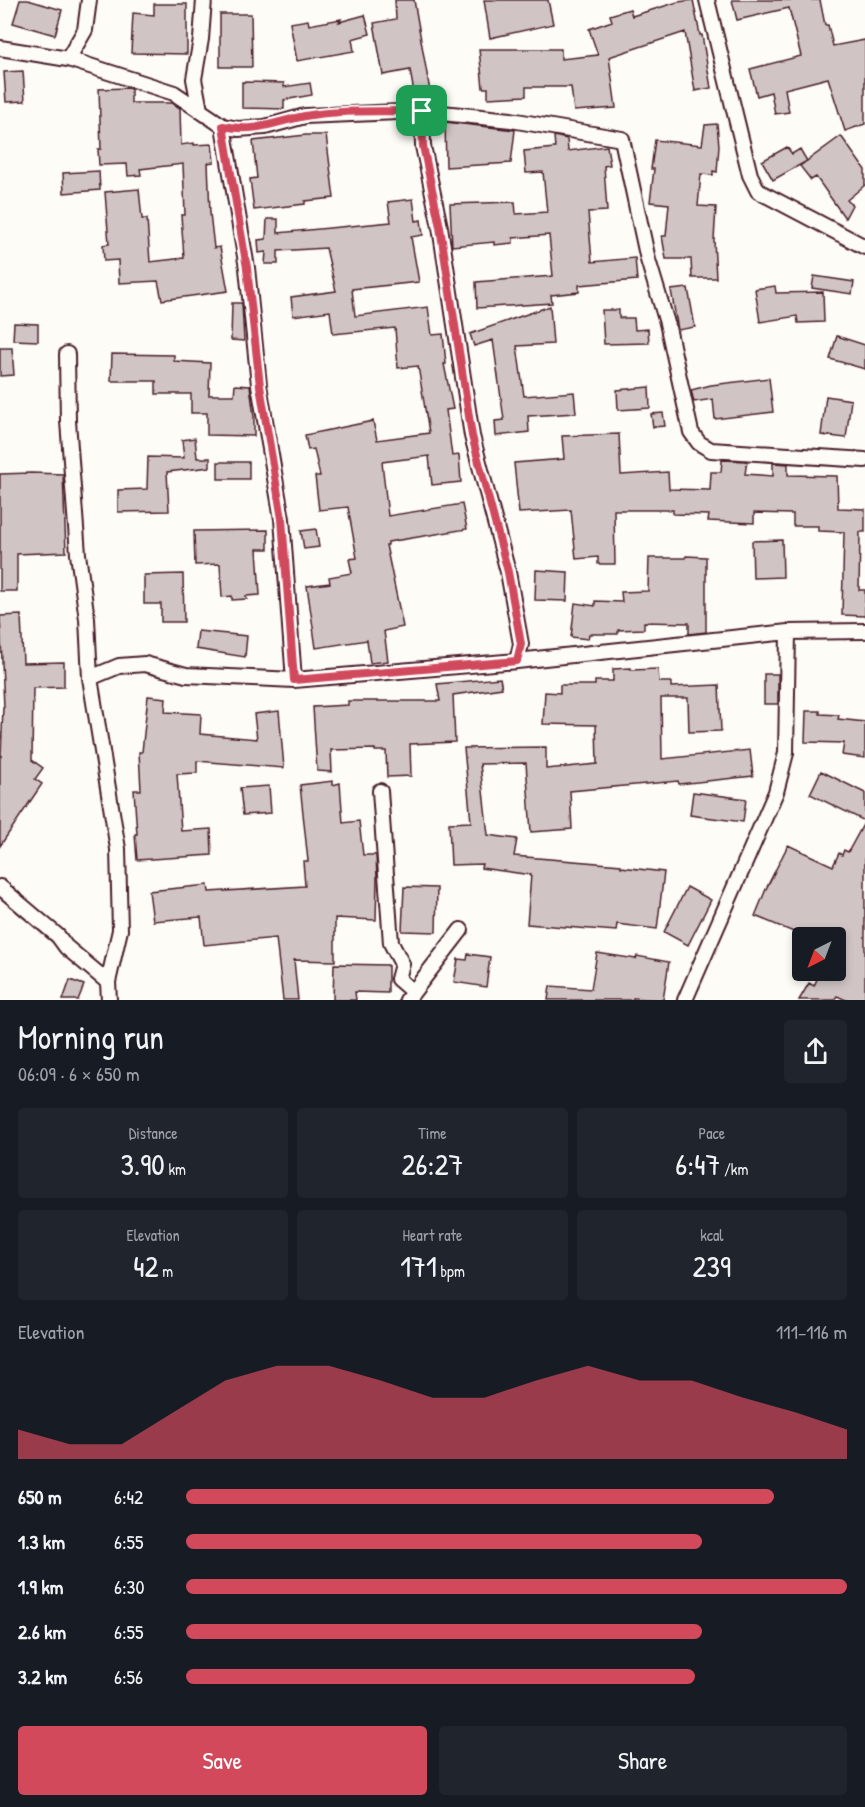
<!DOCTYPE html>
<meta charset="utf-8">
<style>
:root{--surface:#171b24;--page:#20242c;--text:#f1f3f6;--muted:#9ea1a6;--accent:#d1495b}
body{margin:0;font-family:"Patrick Hand",sans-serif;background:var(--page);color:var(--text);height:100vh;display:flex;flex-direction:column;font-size:22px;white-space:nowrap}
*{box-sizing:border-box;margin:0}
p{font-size:20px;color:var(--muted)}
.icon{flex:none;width:33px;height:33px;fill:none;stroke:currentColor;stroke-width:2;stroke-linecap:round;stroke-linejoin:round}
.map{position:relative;height:1000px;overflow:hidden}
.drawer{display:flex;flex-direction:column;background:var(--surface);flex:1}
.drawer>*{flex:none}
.needle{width:39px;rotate:222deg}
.buttons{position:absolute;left:792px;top:927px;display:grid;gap:12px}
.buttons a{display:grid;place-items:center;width:54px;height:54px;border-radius:6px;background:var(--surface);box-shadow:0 3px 9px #0003;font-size:30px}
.pin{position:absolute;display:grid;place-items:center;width:51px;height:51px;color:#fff;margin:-26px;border-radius:12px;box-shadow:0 3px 9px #0006}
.round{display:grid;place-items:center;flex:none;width:63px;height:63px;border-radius:6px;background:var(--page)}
.head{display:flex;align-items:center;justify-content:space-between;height:102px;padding:0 18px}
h1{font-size:33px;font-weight:600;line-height:45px}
.metrics{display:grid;grid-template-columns:repeat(3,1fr);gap:9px;height:102px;padding:6px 18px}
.metrics div{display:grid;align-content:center;border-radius:6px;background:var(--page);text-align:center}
.metrics b{font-size:30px;font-weight:600}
.metrics small{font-size:16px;font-weight:400}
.metrics p{font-size:16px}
.chart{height:168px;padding:12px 18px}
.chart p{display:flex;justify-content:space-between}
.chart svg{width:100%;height:108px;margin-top:6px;fill:var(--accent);opacity:.7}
.primary-button{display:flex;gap:12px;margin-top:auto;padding:12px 18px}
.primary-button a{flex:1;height:69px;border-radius:6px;background:var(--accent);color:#fff;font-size:24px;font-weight:600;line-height:69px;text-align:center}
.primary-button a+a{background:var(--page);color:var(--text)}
ul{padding:0 18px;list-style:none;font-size:20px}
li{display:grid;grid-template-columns:96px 72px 1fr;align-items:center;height:45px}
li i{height:15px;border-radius:8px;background:var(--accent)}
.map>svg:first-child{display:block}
.building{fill:#d0c5c4;stroke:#4a1f2b;stroke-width:1.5}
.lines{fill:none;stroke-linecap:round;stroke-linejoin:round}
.minor-casing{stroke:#4a1f2b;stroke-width:18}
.minor{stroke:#fdfcf7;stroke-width:14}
.route-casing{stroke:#fff;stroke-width:12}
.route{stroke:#d1495b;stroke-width:8}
</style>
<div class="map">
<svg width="865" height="1000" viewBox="0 0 865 1000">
<rect width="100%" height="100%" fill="#fdfcf7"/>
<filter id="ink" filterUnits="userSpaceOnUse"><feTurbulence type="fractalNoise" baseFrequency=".0167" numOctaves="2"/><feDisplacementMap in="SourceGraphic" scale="12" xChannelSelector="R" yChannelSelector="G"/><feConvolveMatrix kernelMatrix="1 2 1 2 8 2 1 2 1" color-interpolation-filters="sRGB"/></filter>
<g filter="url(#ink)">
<path class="building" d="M20 0H28L62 10 55 35 13 23Z
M395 0H414L430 91 414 93 410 70 383 75 374 23 396 19Z
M484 0H548L553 24 490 38Z
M693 0 700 35H702L711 88 695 91 685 32 609 57 616 108 574 111 571 87H526V96L488 98V88H483L479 49H561V59L598 55 589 29 612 21 610 15 630 9 632 16 678 2Z
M732 0H820L825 25H828L833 46 865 40V124L845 131 828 78 785 89 789 112 775 114 771 92 757 96 750 69 801 56 789 8 737 20Z
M154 4H187V54L131 53 133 13 154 15Z
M220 14H251L252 67H220Z
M365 15 370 34 352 39 354 51 297 61 290 23 308 20 309 25 341 19 339 22Z
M23 71 25 101 6 102 4 72Z
M242 82 284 83V87L310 83 312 95 284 100V109L242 108Z
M128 88 131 89V103H172L180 108 181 145 194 143V145L212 144 214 162 208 163 210 213 214 248 220 247 228 291 162 300 158 281 119 283 118 260 104 261 103 245 109 244 105 192 139 189 142 219H147L150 262 184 258 181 215H185L183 164 140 169 141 175 128 176 127 164 99 165 98 149H101L99 89Z
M445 122 515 130 511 163 446 167Z
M717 124 719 146 717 172 713 171V175L701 174 698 206 716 207 714 240 716 278H692L691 259H666L662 236H666L669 204 650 202 654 169H651L655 140 702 145 705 125Z
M306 135H326L334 198 305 201V204L254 210 250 179 257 178 253 141Z
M554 136 567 139 568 151 607 146 610 165 604 166 607 211 588 212 592 262 635 258 637 280 579 285V292L551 295 552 303 477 308 476 282 553 276 549 235 513 238V243L494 245V242L452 246 450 204 515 202 516 214 547 212 543 172 526 173 524 151 555 148Z
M841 136 865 170V185L847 200 852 205 845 218 816 177 811 180 800 166Z
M787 147 792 154 800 149 807 161 773 180 762 161Z
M99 171 100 190 64 193 63 173Z
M413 199 416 221 421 220 423 235 411 237 419 282 352 289 355 316 428 307 432 335 443 334 446 364H444L453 409 446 410 452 456 459 455 461 482 432 485 429 456 382 462 388 516 462 504 467 529 388 542V545H386L403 627 384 631 388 661 370 663 367 640 316 648 307 586 330 583 329 577 352 573 349 559 357 558 348 507 319 510 315 476H320L314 449 308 450 305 435 373 421 377 440 429 433 418 366 398 368 395 328 333 334 330 311 293 316 291 297 336 291 326 248 278 251V264H265L266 252 259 253 258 240 266 239 267 219H278V233L391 222 388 202Z
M814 276 854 282 852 294 812 288Z
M775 286 776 293 823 292 824 322 798 323 797 316 760 322 755 289Z
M688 288 695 327 678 330 671 290Z
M232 303H242L244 341 231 340Z
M550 306 553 344 517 346 524 396 574 392 576 413 528 416 529 432 496 436 495 421 504 420 493 340 474 346 470 334Z
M602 310H619V318H634L635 330 648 329 649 343 604 344Z
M14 323 38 324V341L13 340Z
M837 336 865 345V369L830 359Z
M0 348H12L14 375 0 376Z
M112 354 174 355V361L210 363 209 395H234L235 385 250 386 254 417V436L207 435V413H191V394H156V381H111Z
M769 378 773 412 715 419 713 399 694 402 691 390 711 385Z
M649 387 650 408 618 410 617 390Z
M826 396 851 400 846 438 821 435Z
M663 413 665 426 653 427 651 414Z
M619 434 621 475 668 472 669 489 710 490 711 472H721L722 460 747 461 745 474 773 476V463L788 464V475L837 476 838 508 865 509V532H860L859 590H865V616L842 615 844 532 818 531V526H793V514L754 513V523L708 521 709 515 673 514V510H614L615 564H598V557L576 559 571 510 519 513 514 463 564 459 562 436Z
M195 438 197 458H210V467L167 472 169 511 118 512V490L147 489 148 457 184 458 182 440Z
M218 462H249V479H218Z
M31 473 63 474 66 552 17 554V591H0V474Z
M316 529 319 547 304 549 301 531Z
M268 530V549H257L260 595 246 596 247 599 232 600V596L222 597 220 564 195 565 194 531Z
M782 540 783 577 753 578 752 541Z
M686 556 706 557V632L689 634V623L644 622V629L618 630V634H589L588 639 571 637 575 603 595 606V601L622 602 621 592 648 591 649 558H685Z
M536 570 568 572 567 601 535 600Z
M183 574 184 622H161V604H144V575Z
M21 615 23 663 64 662V687L33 688 32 760 43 768 35 779 42 784 0 846V755L1 756 3 707H4L0 616Z
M198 631 247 636 245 657 196 649Z
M631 668V670L658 669 659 682H671V687L719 685 721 731 689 732 688 698H661L662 759 750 750 753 776 679 784 678 781 570 791 572 829 531 832 526 763 480 764 488 835 517 839 514 856 621 865V867L664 872 657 929 617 924 616 931 527 924 531 875 481 868 482 864 451 865 449 823 471 822 464 748 546 747V769L597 764 596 725 543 724 545 692 560 693V685H595V681H613V669Z
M764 674H778V704H764Z
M500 678 502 688 453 695 455 742 410 744 411 776 387 777 386 751H375V749L331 750 332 772 317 771 313 707 348 705V701H440L437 684Z
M148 696 166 698 165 712 201 714 200 734 257 739 254 714 279 711 284 768 197 761V773L177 774 181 831 211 829 212 855 137 860 135 834H137L134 790H141L139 752H142Z
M806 711H820V714L839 715 838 719 865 722V758L842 755 844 743 805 742Z
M821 771 865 793V1000H846L837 996 834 1000H799L809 983 814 986 821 970H836V938H808L755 916 766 889 788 845 833 866 839 853 842 855 844 850 848 852 865 821 810 794Z
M333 781V785L340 783 343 823 359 821 363 855H376L377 878 376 920 335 918V961L294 960 298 1000H283L276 938 204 945 201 917 153 921 149 891 208 885 209 892 305 886 303 861H308L300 785Z
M269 786 271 813 243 815 240 788Z
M693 792 746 799 743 822 690 815Z
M404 887 437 888 436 932 402 931Z
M687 887 711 900 688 945 664 932Z
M597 953 636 959 637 956 669 962 663 1000 633 998 632 1000H548L550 986 591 989Z
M468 954 490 957 486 987 454 982 458 959 467 960Z
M334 964 388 965V993L355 992 356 1000H333Z
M70 980 84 985 78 1000H63Z"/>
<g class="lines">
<defs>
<path id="minor" d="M707 0 750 175 758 191 865 247
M0 48 68 59 174 93 223 126 238 129 265 127 305 116 422 111 511 120 622 139 648 260 667 323 691 432 699 443 711 450 865 460
M68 59 85 30 89 0
M200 110 194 79 201 39 204 0
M422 111 423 146 440 227 472 436 508 572 521 644 517 661
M223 126 247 268 259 385 282 519 294 680
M67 354 68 421 78 554 87 619 90 678 118 849 120 930 108 982 109 1000
M90 678 119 666 145 664 186 675 294 680 517 661 788 632 865 631
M380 791 391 943 402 964 398 979 413 992
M0 887 58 936 66 947 108 982
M407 1000 461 930
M685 1000 776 792 786 753 788 632"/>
</defs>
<use href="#minor" class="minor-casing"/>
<use href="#minor" class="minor"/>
</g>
</g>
<g class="lines" filter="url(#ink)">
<defs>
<path id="route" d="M422 111 423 146 440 227 472 436 508 572 521 644 517 661 294 680 282 519 260 386 247 268 223 126C257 133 274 122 305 116 343 109 384 112 422 111Z"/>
</defs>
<use href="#route" class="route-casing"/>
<use href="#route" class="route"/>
</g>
</svg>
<div class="buttons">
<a><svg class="needle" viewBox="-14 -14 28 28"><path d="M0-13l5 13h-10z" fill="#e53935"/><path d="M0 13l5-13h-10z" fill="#9ea1a6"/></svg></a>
</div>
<div class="pin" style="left:422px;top:111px;background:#1e9e55"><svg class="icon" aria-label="arrive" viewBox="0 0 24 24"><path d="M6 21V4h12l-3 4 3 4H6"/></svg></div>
</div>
<section class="drawer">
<div class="head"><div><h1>Morning run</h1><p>06:09 · 6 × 650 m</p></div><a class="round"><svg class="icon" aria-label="share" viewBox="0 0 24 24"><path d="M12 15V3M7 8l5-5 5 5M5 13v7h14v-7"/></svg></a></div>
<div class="metrics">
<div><p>Distance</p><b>3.90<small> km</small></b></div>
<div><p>Time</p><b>26:27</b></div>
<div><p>Pace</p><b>6:47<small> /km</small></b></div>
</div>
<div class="metrics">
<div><p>Elevation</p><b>42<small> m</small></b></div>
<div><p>Heart rate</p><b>171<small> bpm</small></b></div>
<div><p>kcal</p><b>239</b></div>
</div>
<div class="chart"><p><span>Elevation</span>111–116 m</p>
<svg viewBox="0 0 160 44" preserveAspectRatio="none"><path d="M0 44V32L10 38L20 38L30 25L40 12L50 6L60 6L70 12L80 19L90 19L100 12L110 6L120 12L130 12L140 19L150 25L160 32V44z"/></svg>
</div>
<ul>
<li><b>650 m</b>6:42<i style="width:89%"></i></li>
<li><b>1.3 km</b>6:55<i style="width:78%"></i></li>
<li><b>1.9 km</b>6:30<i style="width:100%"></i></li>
<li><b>2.6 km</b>6:55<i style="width:78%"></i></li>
<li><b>3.2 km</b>6:56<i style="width:77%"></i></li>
</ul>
<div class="primary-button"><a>Save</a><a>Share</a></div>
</section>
